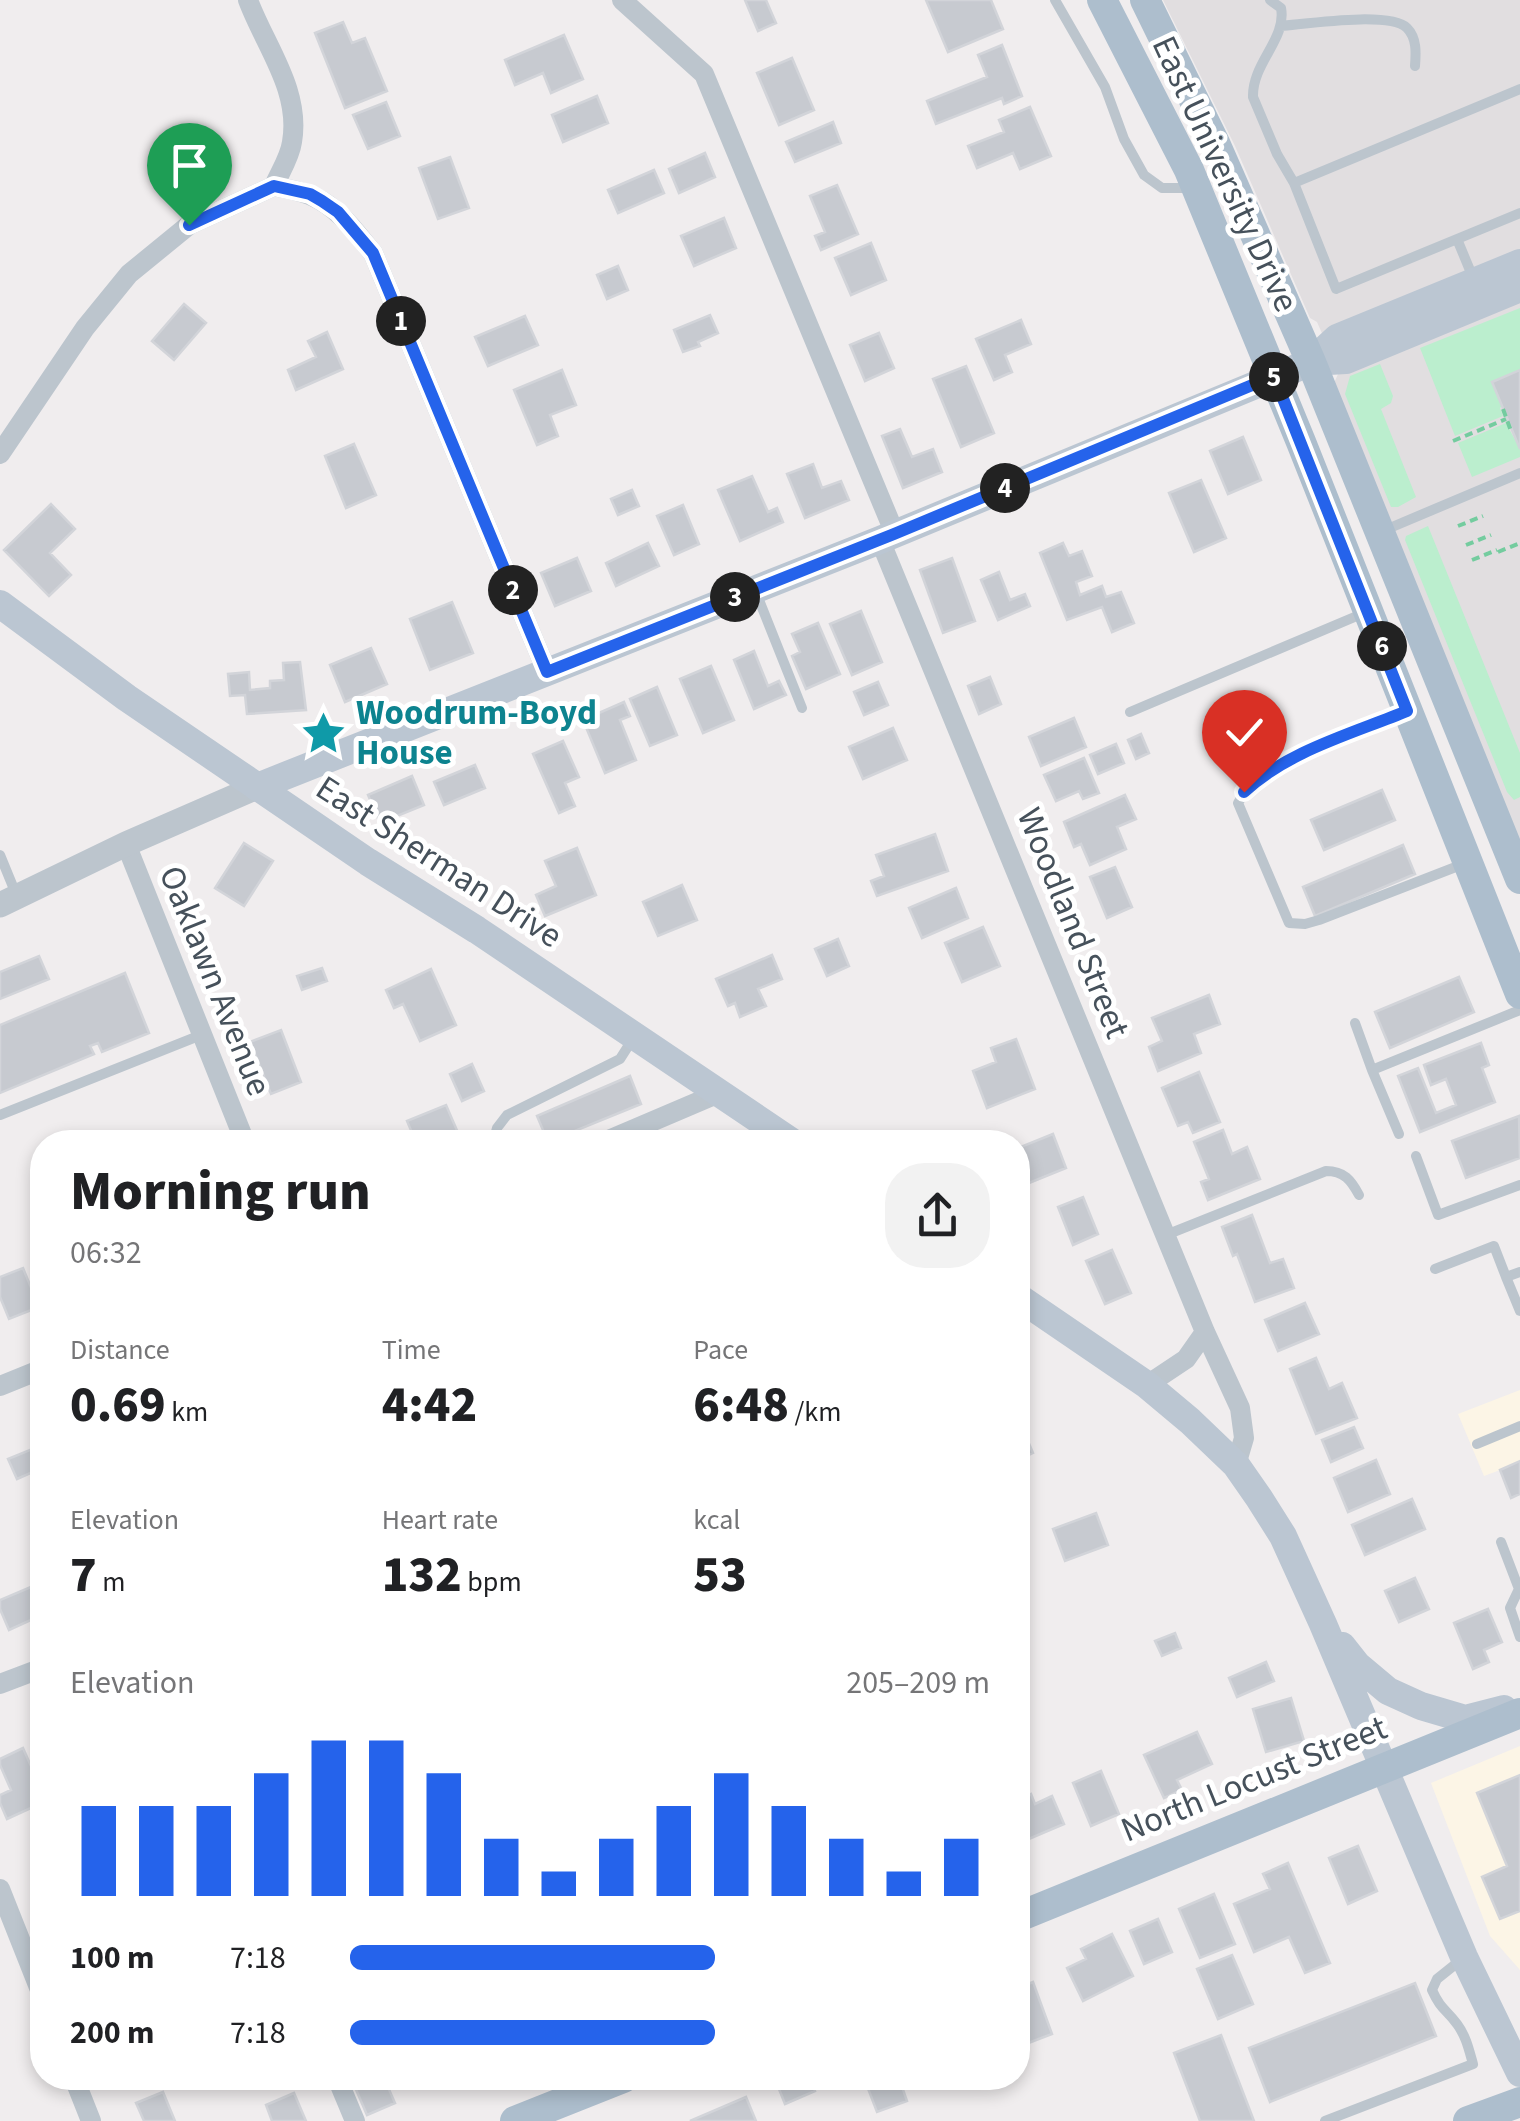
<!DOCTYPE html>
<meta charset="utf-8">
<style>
:root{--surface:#fff;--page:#f2f2f2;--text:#202124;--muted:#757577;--accent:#2563eb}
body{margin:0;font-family:"Source Sans 3",sans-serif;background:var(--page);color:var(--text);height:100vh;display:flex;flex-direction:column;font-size:38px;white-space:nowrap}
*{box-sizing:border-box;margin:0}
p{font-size:32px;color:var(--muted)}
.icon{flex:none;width:55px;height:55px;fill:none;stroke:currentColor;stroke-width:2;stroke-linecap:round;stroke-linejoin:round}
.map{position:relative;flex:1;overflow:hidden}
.sheet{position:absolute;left:30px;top:1130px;width:1000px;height:960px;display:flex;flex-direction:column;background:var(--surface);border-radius:40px;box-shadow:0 5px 15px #0003}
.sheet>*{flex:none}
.pin{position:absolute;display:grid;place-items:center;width:85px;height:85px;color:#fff;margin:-102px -42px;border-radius:50% 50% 50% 0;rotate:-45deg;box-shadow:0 0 10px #0007}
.pin .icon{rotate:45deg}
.km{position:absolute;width:50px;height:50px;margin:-25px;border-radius:50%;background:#222;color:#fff;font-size:28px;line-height:50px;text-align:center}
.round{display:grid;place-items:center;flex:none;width:105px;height:105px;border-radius:40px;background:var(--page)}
.summary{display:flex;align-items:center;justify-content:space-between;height:170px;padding:0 40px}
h1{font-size:55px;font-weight:800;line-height:75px}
.stats{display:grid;grid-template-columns:repeat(3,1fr);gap:15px;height:170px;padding:10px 40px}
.stats div{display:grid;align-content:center}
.stats b{font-size:50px;font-weight:800}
.stats small{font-size:28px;font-weight:400}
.stats p{font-size:28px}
.chart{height:280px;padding:20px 40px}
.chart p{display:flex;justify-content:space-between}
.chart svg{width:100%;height:180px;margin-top:10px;stroke:var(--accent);stroke-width:6}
ul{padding:0 40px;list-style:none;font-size:32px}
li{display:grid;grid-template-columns:160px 120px 1fr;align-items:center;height:75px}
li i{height:25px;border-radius:12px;background:var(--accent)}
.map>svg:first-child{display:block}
.commercial{fill:#fcf5e6}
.education{fill:#e1dee0}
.green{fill:#bbeece}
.building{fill:#c7cad0;stroke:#d2d4d9;stroke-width:2.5}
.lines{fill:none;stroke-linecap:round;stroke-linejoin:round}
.path{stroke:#74cc9f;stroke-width:4;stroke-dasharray:8 5;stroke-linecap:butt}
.service{stroke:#bcc5cd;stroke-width:10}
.minor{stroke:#bcc5cd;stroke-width:20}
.tertiary{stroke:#bcc5cd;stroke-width:25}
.secondary{stroke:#bbc6d2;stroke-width:28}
.primary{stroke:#adbecd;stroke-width:30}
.route-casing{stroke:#fff;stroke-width:20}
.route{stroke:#2563eb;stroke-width:12}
.labels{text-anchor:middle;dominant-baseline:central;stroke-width:10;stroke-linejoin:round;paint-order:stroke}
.street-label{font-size:35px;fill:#46515b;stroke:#fff}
.culture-label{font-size:35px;font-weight:bold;fill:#0d838f;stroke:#fff;text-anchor:start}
</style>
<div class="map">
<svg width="1520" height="2121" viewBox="0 0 1520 2121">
<rect width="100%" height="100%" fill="#f0edee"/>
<path class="commercial" d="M1520 1390V1494L1511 1498 1500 1470 1484 1476 1458 1414Z
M1520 1746V1970L1490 1936 1431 1783Z"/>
<path class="education" d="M1163 0H1520V841L1334 383 1339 372 1317 322 1310 318 1235 146Z"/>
<path class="green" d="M1520 308V370L1492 382 1502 406 1500 408 1503 416 1455 436 1420 348Z
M1380 364 1393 396 1391 403 1381 409 1416 497 1398 507H1391L1345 394 1350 376Z
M1506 423 1520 449V457L1472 477 1458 443Z
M1428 526 1520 753V797L1514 800 1507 792 1405 540 1406 536Z"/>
<path class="building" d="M745 0H766L776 23 758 31Z
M926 0H991L1003 29 948 52Z
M343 22 352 43 365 38 387 91 345 108 315 33Z
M564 35 583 79 551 93 543 73 515 85 505 60Z
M1002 45 1022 96 1004 104 1002 98 936 124 927 101 987 77 978 55Z
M792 58 814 110 779 125 757 73Z
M597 96 608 123 563 142 552 115Z
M386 102 400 136 368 149 353 115Z
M1030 107 1051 156 1020 169 1013 153 977 168 968 146 1004 132 999 120Z
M833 122 841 143 795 162 786 142Z
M705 153 715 177 679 193 669 169Z
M450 157 469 208 438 219 419 168Z
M654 170 664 193 618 213 608 190Z
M837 185 858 234 821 250 815 236 825 232 810 196Z
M724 218 736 248 694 266 681 236Z
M871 243 886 280 851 295 835 258Z
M618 266 628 290 607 299 597 275Z
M184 304 206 323 174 360 152 341Z
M710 315 718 333 698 342 700 346 683 352 674 330Z
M525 316 538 345 488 366 475 337Z
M1021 320 1031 344 1005 355 1012 372 994 380 976 339Z
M327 332 343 369 296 390 288 370 316 357 308 341Z
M879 333 894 368 865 381 850 345Z
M966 366 994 433 961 447 933 379Z
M562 370 576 405 550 415 558 436 537 445 514 390Z
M1520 370V449L1492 382Z
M900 429 912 457 933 449 942 472 903 488 882 436Z
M1243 437 1261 480 1228 494 1210 451Z
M354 444 376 495 346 508 325 456Z
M813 464 822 488 841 481 849 500 805 518 787 474Z
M752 476 768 512 777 508 783 522 740 541 718 490Z
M1201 480 1226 538 1194 552 1169 493Z
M632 490 639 506 618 515 611 499Z
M51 504 75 529 50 553 71 575 49 596 4 550Z
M683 505 699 544 674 555 657 516Z
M648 543 659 566 616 586 606 563Z
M1063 543 1069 556 1082 551 1092 576 1076 582 1080 595 1102 586 1106 597 1121 592 1134 623 1112 632 1102 607 1067 620 1040 553Z
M577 558 591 591 555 606 541 573Z
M952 558 975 621 943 633 920 570Z
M999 572 1010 600 1025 594 1030 606 998 620 981 580Z
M452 602 473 653 430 670 410 619Z
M861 611 882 662 852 675 830 624Z
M818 623 840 674 806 689 792 656 800 652 792 634Z
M371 648 387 684 345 702 330 665Z
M754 651 768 686 779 681 786 695 754 709 734 660Z
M300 662 306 710 247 714 245 695 230 696 228 674 249 672 250 690 270 688V681L284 680 283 663Z
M711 666 734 720 703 733 680 679Z
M990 677 1001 704 979 714 968 686Z
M878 682 888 705 864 715 854 692Z
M657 687 677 735 650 746 630 699Z
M624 702 630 716 620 720 636 760 605 773 583 720Z
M1074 718 1086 747 1041 766 1029 737Z
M893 728 907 760 863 779 849 747Z
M1141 734 1149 753 1136 759 1128 740Z
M563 741 579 777 565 783 575 806 559 813 533 754Z
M1116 744 1124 763 1098 774 1090 755Z
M1084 758 1099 793 1083 799 1079 791 1056 801 1044 775Z
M475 765 485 788 444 805 434 782Z
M412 776 424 805 380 823 368 795Z
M1382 790 1395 820 1324 850 1311 820Z
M1125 795 1136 819 1117 827 1126 849 1090 865 1081 844 1074 847 1064 822Z
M935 834 948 871 877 896 871 881 884 876 876 855Z
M244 843 273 861 244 906 215 888Z
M1403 845 1415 874 1315 916 1303 887Z
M577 848 596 895 545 916 536 895 556 886 545 861Z
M1115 867 1132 907 1107 918 1090 877Z
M682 885 697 920 658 936 643 902Z
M956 888 968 918 922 938 909 908Z
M983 927 1000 966 962 982 945 943Z
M838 939 849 966 827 976 815 949Z
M772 955 782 979 758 989 766 1006 740 1017 735 1003 728 1006 716 979Z
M39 956 49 979 0 999V972Z
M322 968 327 981 302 990 297 976Z
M431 969 456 1025 420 1041 403 1004 394 1008 386 990Z
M125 973 149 1033 102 1052 98 1043 90 1046 94 1054 0 1093V1025Z
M1459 977 1474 1012 1390 1048 1375 1012Z
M1209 995 1220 1024 1194 1034 1201 1053 1158 1071 1149 1047 1162 1041 1152 1018Z
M281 1030 301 1082 271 1094 250 1042Z
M1016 1039 1035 1089 987 1108 973 1071 996 1062 991 1048Z
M1481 1043 1489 1065 1482 1068 1495 1102 1420 1132 1398 1076 1418 1068 1436 1113 1456 1105 1446 1079 1431 1085 1424 1065Z
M472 1064 484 1091 462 1101 450 1074Z
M1199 1072 1220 1122 1193 1133 1188 1122 1178 1126 1162 1088Z
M630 1076 641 1104 548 1142 537 1116Z
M446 1105 462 1142H416L407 1121Z
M1519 1116 1520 1158 1466 1178 1452 1141Z
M1223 1130 1232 1154 1247 1147 1260 1179 1208 1200 1201 1182 1209 1179 1194 1142Z
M1053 1134 1066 1168 1024 1185 1018 1169V1148Z
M1083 1197 1098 1234 1073 1245 1058 1207Z
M1252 1215 1270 1263 1283 1259 1294 1288 1255 1302 1237 1254 1233 1256 1222 1227Z
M1112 1250 1131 1293 1105 1304 1086 1261Z
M23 1268 39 1307 9 1319 0 1297V1277Z
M1305 1303 1319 1334 1278 1351 1265 1320Z
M1316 1358 1329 1389 1342 1383 1357 1418 1316 1434 1290 1369Z
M1018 1418 1033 1453 1018 1460Z
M1354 1427 1363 1448 1331 1462 1322 1440Z
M42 1445V1468L17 1479 8 1459Z
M1376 1460 1390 1494 1348 1512 1334 1478Z
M1520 1461V1494L1511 1498 1500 1470Z
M1412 1499 1425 1529 1365 1555 1352 1525Z
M1096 1513 1108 1545 1065 1561 1053 1529Z
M1415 1578 1429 1609 1399 1622 1385 1591Z
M38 1584 42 1594V1615L9 1630 0 1609V1600Z
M1488 1609 1502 1642 1484 1650 1489 1662 1473 1669 1454 1623Z
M1175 1633 1181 1648 1162 1656 1155 1641Z
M1266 1662 1274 1681 1237 1697 1229 1678Z
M1291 1698 1304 1741 1266 1752 1253 1709Z
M1197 1732 1212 1764 1177 1780 1182 1790 1164 1798 1144 1755Z
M23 1748 42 1791V1803L7 1819 0 1803V1795L11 1790 0 1765V1759Z
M1101 1771 1119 1814 1091 1826 1073 1783Z
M1520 1775V1911L1500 1919 1482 1877 1507 1866 1477 1793Z
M1031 1794 1035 1804 1052 1796 1064 1824 1024 1841 1018 1826V1800Z
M1358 1846 1377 1891 1348 1904 1329 1858Z
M1288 1863 1330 1963 1305 1973 1289 1937 1254 1952 1234 1904 1270 1889 1263 1874Z
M1214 1894 1235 1944 1200 1958 1179 1909Z
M1158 1919 1172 1952 1144 1964 1130 1931Z
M1112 1934 1133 1976 1083 2001 1067 1968 1086 1959 1081 1949Z
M1232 1955 1253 2004 1218 2019 1197 1969Z
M1033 1982 1052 2034 1023 2045 1018 2030V1988Z
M1415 1983 1436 2036 1270 2102 1249 2048Z
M1221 2035 1254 2121H1200L1174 2053Z
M351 2078H384L395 2103 367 2115Z
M778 2078H810L815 2091 785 2104 775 2079Z
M864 2078H899L907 2101 877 2112Z
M163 2092 175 2121H144L136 2103Z
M294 2093 306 2121H272L266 2105Z
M746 2097 756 2121H690Z"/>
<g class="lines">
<path class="path" d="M1503 409 1511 431H1512
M1453 441 1506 419
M1458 526 1483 516
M1466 545 1491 535
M1498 552 1520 543
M1472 560 1497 550"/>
<path class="service" d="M1055 0 1105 87 1124 139 1144 175 1162 188H1190
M1270 0 1281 8C1287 39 1252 63 1253 97L1277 154 1294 183
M1281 26C1306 24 1390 11 1407 28 1417 38 1416 53 1415 66
M1520 89 1294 183 1336 289 1520 213
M1457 239 1474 280
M1385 530 1520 473
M755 590 802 708
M1406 711C1360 730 1261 760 1238 803L1289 923 1305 924 1319 920 1466 863
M1130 712 1364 613
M0 855 16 894
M1355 1023 1372 1070 1520 1010
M1372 1070 1399 1134
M0 1115 201 1035
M493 1142 497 1128 507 1115 620 1059 634 1037
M1416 1156 1438 1215 1520 1185
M1166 1235 1326 1171C1344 1171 1351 1180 1359 1195
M1435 1269 1494 1246 1506 1277 1520 1272
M1506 1277 1520 1311
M1477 1444 1520 1426
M1501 1542 1519 1589 1510 1608 1520 1637
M1325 2121 1473 2064C1469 2050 1466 2036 1457 2024 1446 2009 1441 2010 1432 1990L1437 1979 1462 1959"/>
<path class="minor" d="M248 0C265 46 301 90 292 142 290 157 280 172 274 186
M622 0 704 74 895 534
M274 186C287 189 302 191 314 197 339 208 356 233 373 253L547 672
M0 454 85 328 129 274 189 225 274 186
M880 540 1205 1332 1240 1408 1244 1438 1236 1465
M126 844 245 1142
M604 1142 719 1093
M1147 1385 1186 1359 1205 1332
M0 1386 42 1369
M0 1684 42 1668
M0 1889 42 1995
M74 2078 91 2121
M337 2078 355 2121"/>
<path class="tertiary" d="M0 905 126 844 257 787"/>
<path class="secondary" d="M1311 362 1337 338 1520 263
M0 604 127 698 368 862 477 930 792 1142
M257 787 880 540 1311 362 1346 360 1520 288
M1018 1297 1147 1385 1190 1421 1236 1465 1259 1498 1283 1536 1323 1624 1464 1957 1520 2073
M1342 1646 1357 1665 1388 1691 1421 1706 1465 1719 1504 1709"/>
<path class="primary" d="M1102 0 1189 170 1301 442 1520 994
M1145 0 1215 143 1311 362 1520 879
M1018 1917 1520 1713
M515 2121 623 2078
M1468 2121 1520 2102"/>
</g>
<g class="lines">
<defs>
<path id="route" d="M189 225 274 186 310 194 322 201 338 212 373 253 547 672 894 534 1274 376 1407 711C1354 733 1287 751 1244 792"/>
</defs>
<use href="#route" class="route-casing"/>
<use href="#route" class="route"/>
</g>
<defs>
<symbol id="sight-bare" viewBox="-9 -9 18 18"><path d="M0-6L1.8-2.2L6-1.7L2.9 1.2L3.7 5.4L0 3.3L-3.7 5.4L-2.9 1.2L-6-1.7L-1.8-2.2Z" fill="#0f9aa8" stroke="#fff" stroke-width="2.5" paint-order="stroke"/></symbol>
</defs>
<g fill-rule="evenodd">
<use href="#sight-bare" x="292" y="702" width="63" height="63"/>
</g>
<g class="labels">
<g class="street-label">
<text transform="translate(1225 174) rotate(65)">East University Drive</text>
<text transform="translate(439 862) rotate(33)">East Sherman Drive</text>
<text transform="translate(1073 923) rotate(68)">Woodland Street</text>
<text transform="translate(215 981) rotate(68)">Oaklawn Avenue</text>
<text transform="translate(1254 1779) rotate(-22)">North Locust Street</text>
</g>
<g class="culture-label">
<text x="356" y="713">Woodrum-Boyd<tspan x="356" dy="40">House</tspan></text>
</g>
</g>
</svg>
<div class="pin" style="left:189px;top:225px;background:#1e9e55"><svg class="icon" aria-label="arrive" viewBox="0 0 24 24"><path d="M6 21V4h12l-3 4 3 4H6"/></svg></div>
<div class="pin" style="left:1244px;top:792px;background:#d93025"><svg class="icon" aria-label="check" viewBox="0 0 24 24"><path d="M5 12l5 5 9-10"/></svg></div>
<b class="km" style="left:401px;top:321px">1</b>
<b class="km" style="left:513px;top:590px">2</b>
<b class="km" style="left:735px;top:597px">3</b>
<b class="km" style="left:1005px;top:488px">4</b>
<b class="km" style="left:1274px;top:377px">5</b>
<b class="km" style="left:1382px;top:646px">6</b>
<section class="sheet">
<div class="summary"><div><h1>Morning run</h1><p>06:32</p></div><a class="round"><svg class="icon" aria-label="share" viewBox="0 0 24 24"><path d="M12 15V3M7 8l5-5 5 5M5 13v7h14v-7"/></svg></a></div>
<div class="stats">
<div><p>Distance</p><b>0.69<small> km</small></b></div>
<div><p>Time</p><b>4:42</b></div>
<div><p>Pace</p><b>6:48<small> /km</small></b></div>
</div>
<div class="stats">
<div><p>Elevation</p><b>7<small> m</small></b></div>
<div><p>Heart rate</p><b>132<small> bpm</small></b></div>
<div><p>kcal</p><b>53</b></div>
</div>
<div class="chart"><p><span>Elevation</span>205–209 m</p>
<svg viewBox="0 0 160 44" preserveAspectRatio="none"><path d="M5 44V22M15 44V22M25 44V22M35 44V14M45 44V6M55 44V6M65 44V14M75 44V30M85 44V38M95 44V30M105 44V22M115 44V14M125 44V22M135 44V30M145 44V38M155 44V30"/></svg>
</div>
<ul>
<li><b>100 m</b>7:18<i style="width:57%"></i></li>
<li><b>200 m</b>7:18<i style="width:57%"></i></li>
</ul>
</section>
</div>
